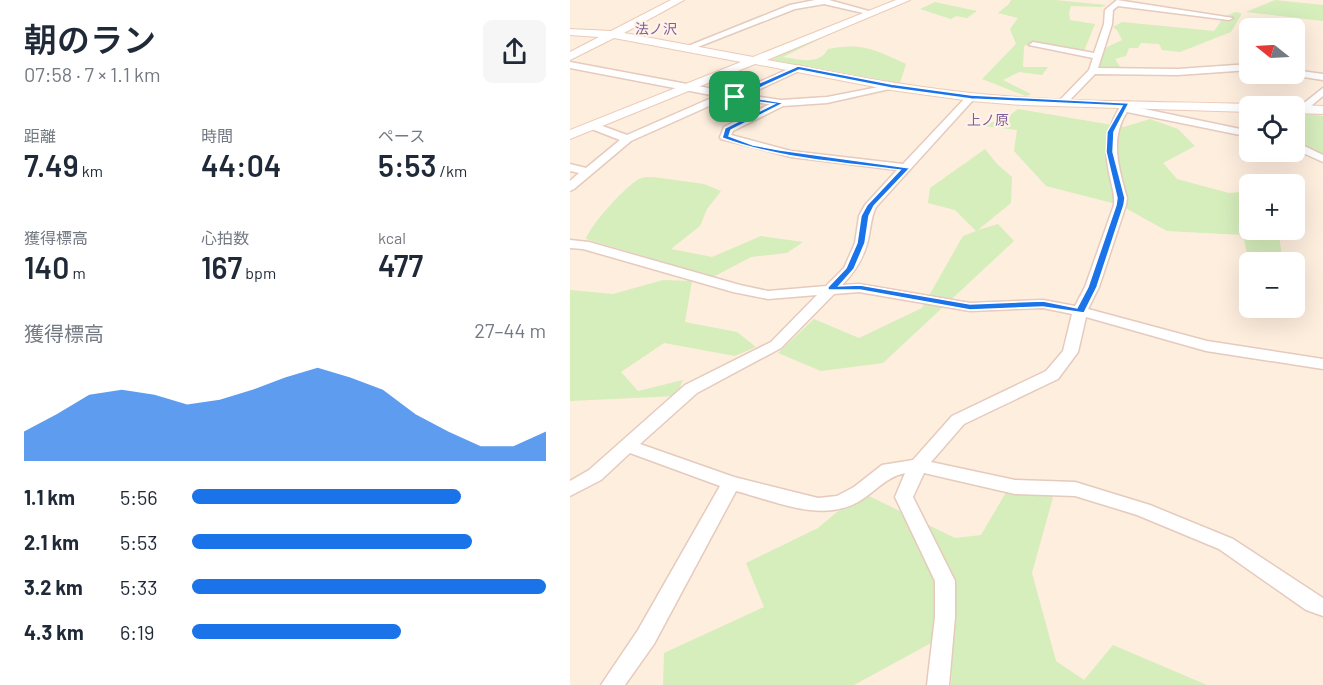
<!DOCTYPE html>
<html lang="ja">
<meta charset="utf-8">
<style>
:root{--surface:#fff;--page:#f6f6f7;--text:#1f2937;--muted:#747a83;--accent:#1a73e8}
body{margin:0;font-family:Barlow,"Noto Sans JP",sans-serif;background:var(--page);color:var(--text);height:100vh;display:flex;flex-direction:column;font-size:22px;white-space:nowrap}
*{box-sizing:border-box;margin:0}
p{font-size:20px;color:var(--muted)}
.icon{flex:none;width:33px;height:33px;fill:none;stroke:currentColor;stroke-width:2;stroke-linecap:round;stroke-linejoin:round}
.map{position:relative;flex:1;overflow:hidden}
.panel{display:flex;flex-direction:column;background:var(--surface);width:570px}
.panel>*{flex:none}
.needle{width:39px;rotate:288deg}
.tools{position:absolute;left:669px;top:18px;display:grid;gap:12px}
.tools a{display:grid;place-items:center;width:66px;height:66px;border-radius:9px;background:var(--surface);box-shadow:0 6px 24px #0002;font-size:30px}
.pin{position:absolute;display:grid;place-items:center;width:51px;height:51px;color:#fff;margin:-26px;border-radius:12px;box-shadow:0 3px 9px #0006}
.round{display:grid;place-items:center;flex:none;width:63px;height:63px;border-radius:9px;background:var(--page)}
.overview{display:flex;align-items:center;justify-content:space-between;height:102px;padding:0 24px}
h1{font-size:33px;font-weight:600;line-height:45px}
.metrics{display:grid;grid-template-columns:repeat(3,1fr);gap:9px;height:102px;padding:6px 24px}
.metrics div{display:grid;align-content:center}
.metrics b{font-size:30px;font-weight:600}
.metrics small{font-size:16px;font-weight:400}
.metrics p{font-size:16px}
.chart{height:168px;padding:12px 24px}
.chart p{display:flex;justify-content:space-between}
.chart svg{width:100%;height:108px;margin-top:6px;fill:var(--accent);opacity:.7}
ul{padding:0 24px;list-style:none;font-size:20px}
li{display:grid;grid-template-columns:96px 72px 1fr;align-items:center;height:45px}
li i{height:15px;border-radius:8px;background:var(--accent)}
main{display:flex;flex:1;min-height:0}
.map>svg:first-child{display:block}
.green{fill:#d6edbc}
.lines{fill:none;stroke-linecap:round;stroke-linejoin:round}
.street-casing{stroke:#e5cabd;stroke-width:3}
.secondary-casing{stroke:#ebcab9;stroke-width:2}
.street{fill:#fff;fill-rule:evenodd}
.secondary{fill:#fff;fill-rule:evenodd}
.route{fill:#1a73e8;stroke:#fff;stroke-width:1.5;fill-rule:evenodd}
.labels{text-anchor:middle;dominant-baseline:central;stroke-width:4.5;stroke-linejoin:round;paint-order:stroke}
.far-neighbourhood-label{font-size:14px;fill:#7f5f9b;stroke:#fff2e7}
</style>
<main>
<section class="panel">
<div class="overview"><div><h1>朝のラン</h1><p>07:58 · 7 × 1.1 km</p></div><a class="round"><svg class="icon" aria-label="share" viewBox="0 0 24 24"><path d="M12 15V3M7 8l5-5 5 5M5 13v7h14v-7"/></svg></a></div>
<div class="metrics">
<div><p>距離</p><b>7.49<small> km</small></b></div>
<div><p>時間</p><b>44:04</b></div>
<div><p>ペース</p><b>5:53<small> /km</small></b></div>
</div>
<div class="metrics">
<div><p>獲得標高</p><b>140<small> m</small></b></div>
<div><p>心拍数</p><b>167<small> bpm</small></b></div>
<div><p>kcal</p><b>477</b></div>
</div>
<div class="chart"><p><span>獲得標高</span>27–44 m</p>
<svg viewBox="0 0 160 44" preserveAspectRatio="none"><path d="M0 44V32L10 25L20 17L30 15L40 17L50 21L60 19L70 15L80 10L90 6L100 10L110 15L120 25L130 32L140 38L150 38L160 32V44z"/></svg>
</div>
<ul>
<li><b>1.1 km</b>5:56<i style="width:76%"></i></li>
<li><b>2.1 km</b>5:53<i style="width:79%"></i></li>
<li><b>3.2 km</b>5:33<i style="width:100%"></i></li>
<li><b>4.3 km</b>6:19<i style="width:59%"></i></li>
</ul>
</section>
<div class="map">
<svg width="753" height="685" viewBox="0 0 753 685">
<rect width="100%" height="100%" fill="#feeede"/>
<path class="green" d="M441 0H485L537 5 531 7 501 6 499 13 500 20 525 24 514 51 460 44 454 46 453 67H478L472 75 449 72 433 80 461 94 456 96 412 79 446 44 440 29 448 18 428 13 439 4Z
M705 0 753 5V21L676 12Z
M365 2 407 11 397 18 386 16 381 19 350 9Z
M665 12 671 13V15L661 32 610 52 592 50 589 44 571 43 568 48H559L556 56 545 59 551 68H527L531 50 552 40 547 30 543 27 552 22 644 31 654 17Z
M247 36 254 37 213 57C229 59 249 66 258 49 290 42 307 50 336 64L330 83 191 58Z
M448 109 554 127 580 119 608 129 625 146 593 163 607 179 659 193 679 191 680 230H708L713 262 679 263 673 235 597 231 550 205 476 186 444 151 447 130 413 126 416 122H431Z
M734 113 753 116V156C730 144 713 139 734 113Z
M415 149 427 164 442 177 441 203 408 230 428 224 444 241 313 363 251 371 208 353 244 319 289 338 352 308 393 236 406 231 385 210 358 203 360 188Z
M83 177 134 184 151 191 137 209 130 226 101 249 142 257 191 236 233 242 217 253 181 257 143 277 16 239C20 225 56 186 69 179 73 177 79 177 83 177Z
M93 280 122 281 115 322 167 332 186 347 165 356 94 343 51 372 68 391 113 380 106 396 0 401V290L43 294Z
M438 489 485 490 462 573 486 661 514 680 543 645 637 685H381L383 631 284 685H93L94 653 194 607 176 563 248 528 267 512 299 496 385 538 411 535Z"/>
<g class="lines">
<defs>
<path id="street" d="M245 0H259L306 13 302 15 254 4 225 9 120 50 113 48 220 5Z
M547 0 663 18 659 20 548 6 543 10 542 24 528 68 608 69 680 64V70L608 75 525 74 496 104H490V100L519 70 523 58 459 45 463 42 524 53 534 24 535 10Z
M0 62 165 93 225 66H231V70L177 95 211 100 257 97 324 84V88L257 103 213 106 163 131 161 135 221 151 333 164 398 95H404V99L306 207C300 219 301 231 297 244 292 261 284 273 272 285L289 284 400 303 473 300 505 306 515 287 544 205C545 195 542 187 540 177 533 148 537 126 553 102H561L560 106 680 131V137L557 112C539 139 549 169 557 198L556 205 529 287 518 309 637 341 753 359V369L636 351 516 317 508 352 488 379 394 424 361 462 445 480 505 482 580 505 663 539 753 598V616L736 610 649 549 567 515 505 496 445 494 354 473 343 497 385 581V617L379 685H357L365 617V581L325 497 335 473C316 477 305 492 288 502 250 523 205 501 166 491L84 644 55 685H31L68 630 150 486 60 453 31 480 0 496V481L19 470 115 385 201 342 247 295 198 299 163 292 13 249 0 248V240L19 242 170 285 198 291 256 286 274 268 285 243 289 216 295 205 327 170 221 157 151 139 150 137 154 127 200 104 157 98 61 141 4 189 0 191V181L9 173 0 171V164L16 168 50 140 19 128V124H27L57 135 146 96 0 68ZM289 292 400 311 473 308 502 314 493 351 476 371 382 416 343 460 312 465 284 487 267 496 248 498 164 477 70 444 127 393 211 348 264 294Z
M724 70 753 74V80L721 75 724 74Z
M753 88V96L724 120V111Z
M724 141 753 155V162L724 149Z"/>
<path id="secondary" d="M101 0H114L54 33 183 57 326 0H340L197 60C265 72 332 86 401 93 493 103 587 101 680 104L685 106H680V112L452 105 401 101 321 90 185 64 0 139V130L171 62 44 38 0 60V52L29 37 0 35V29L41 31Z
M724 105 753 106V114L724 113V106H719Z"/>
</defs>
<use href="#street" class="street-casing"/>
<use href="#secondary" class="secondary-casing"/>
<use href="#street" class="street"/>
<use href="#secondary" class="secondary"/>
</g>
<path class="route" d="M228 66 321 84 401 95 559 103 544 132 543 152 555 198 554 205 527 287 514 313 473 307 400 310 290 290H258V287L276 268 287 243 291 216 297 205 330 170C271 162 209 159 152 138L155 128 204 104 165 99 162 95ZM229 70 321 88 401 99 552 106 537 132 536 152 547 198 546 205 518 287 507 308 473 301 400 304 290 285 269 286 284 269 295 243 299 216 304 206 340 168 210 150 183 145 159 136 161 130 214 103 172 96Z"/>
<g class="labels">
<g class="far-neighbourhood-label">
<text x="86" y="28">法ノ沢</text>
<text x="418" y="119">上ノ原</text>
</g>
</g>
</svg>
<div class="tools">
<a><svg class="needle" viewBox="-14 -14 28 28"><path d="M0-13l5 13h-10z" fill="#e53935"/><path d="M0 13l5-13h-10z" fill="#747a83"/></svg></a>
<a><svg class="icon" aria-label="locate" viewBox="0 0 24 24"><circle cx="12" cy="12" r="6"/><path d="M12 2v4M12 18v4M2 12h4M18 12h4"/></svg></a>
<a>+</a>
<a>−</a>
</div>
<div class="pin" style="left:165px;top:97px;background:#1e9e55"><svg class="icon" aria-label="arrive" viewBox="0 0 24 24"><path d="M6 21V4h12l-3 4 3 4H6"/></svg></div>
</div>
</main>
